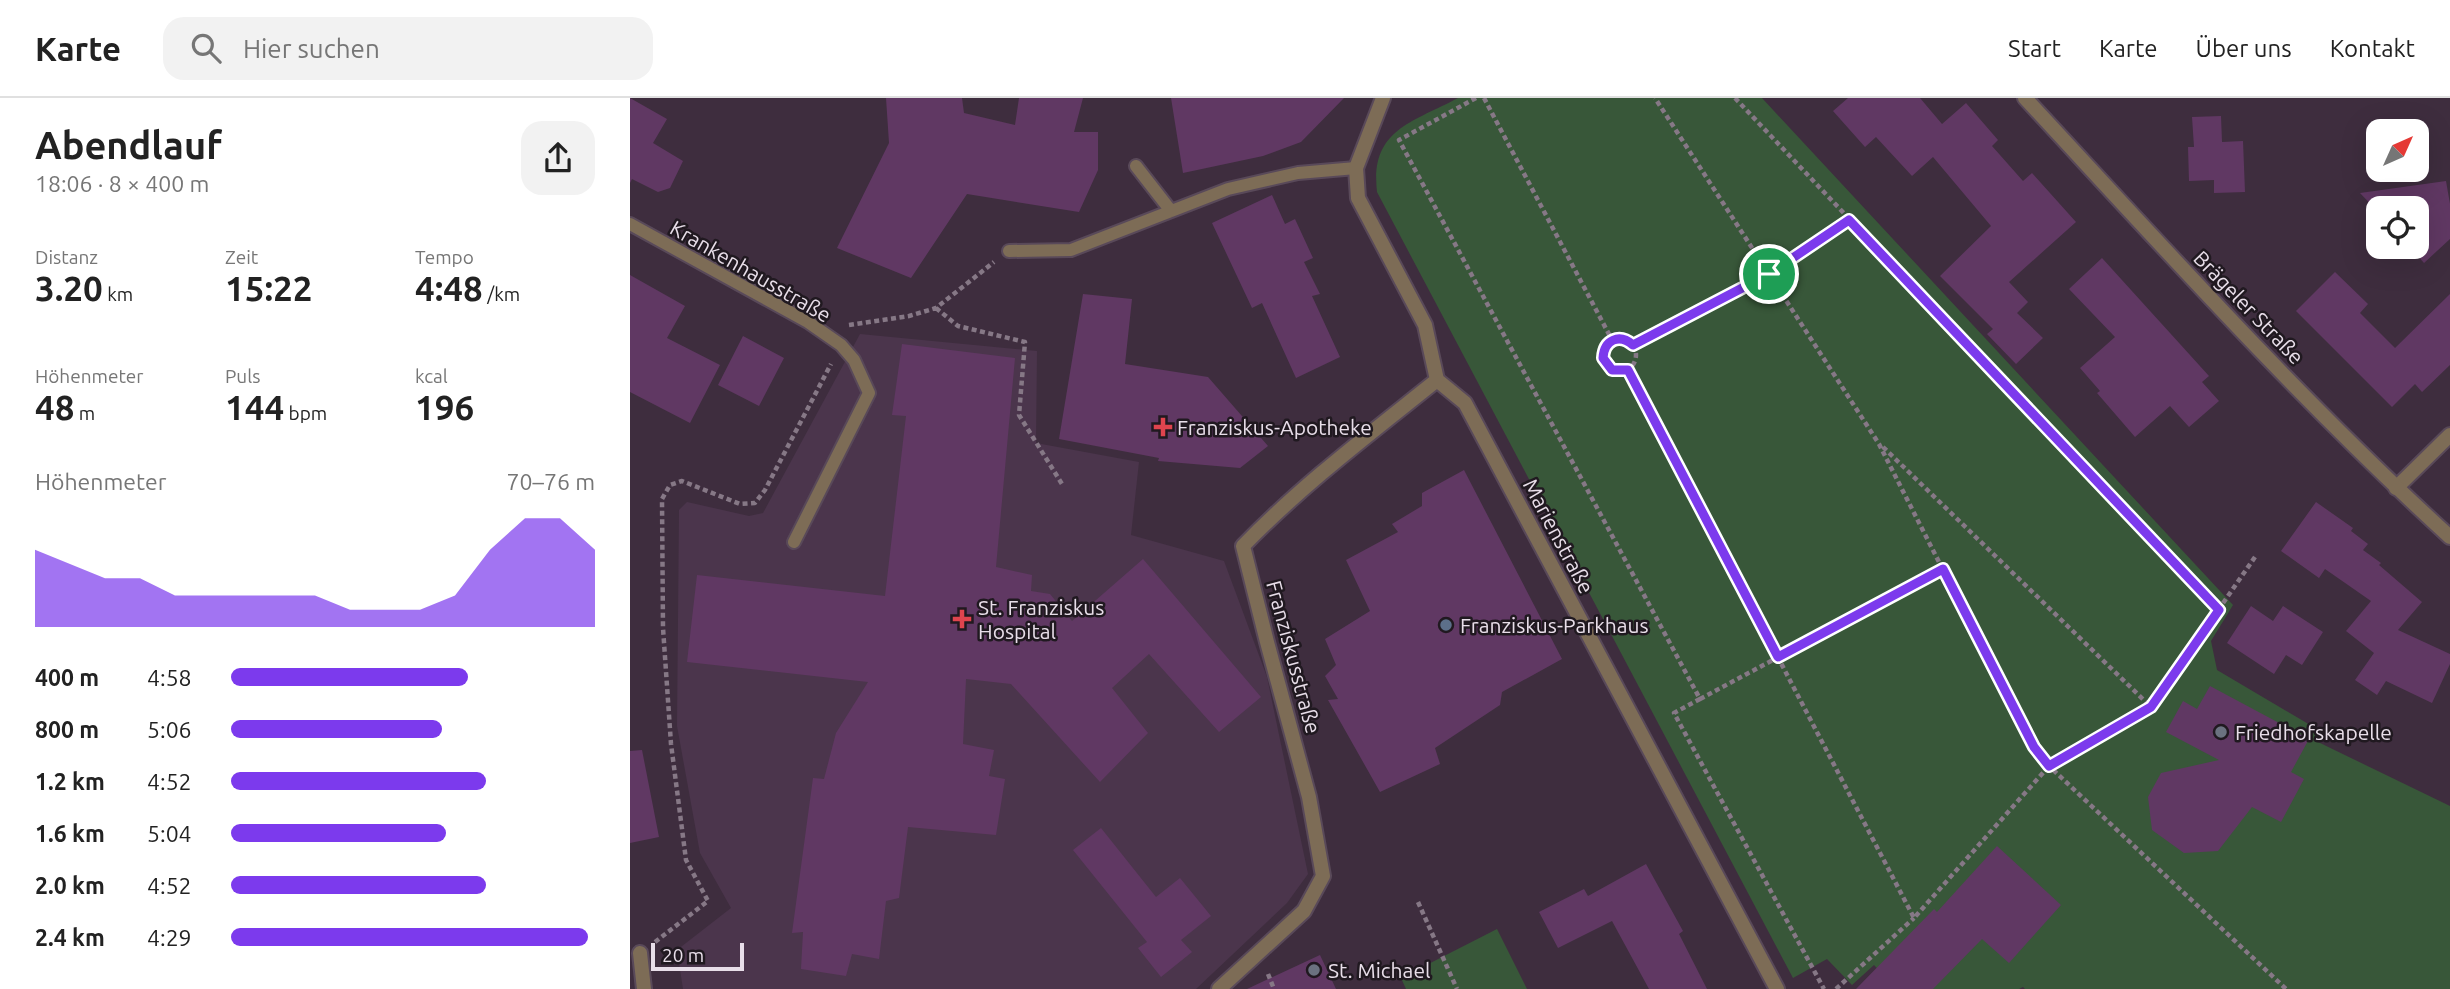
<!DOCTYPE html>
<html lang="de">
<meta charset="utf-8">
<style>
:root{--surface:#fff;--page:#f2f2f2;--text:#222;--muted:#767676;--line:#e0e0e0;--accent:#7c3aed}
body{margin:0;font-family:Ubuntu,sans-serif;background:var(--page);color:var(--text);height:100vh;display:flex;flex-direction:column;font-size:26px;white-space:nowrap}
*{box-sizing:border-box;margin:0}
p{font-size:23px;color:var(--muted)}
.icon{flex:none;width:38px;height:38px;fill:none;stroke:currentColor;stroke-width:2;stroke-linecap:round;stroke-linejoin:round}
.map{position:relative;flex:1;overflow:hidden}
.panel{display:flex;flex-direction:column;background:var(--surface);width:630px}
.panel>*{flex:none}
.needle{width:46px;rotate:45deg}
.fabs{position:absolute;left:1736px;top:21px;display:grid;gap:14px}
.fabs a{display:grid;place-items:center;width:63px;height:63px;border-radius:14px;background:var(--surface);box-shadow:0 7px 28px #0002;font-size:35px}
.scale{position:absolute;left:21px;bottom:18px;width:93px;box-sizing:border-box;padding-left:7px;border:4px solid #e8dee9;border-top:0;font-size:19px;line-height:24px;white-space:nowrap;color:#e8dee9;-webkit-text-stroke:5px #201920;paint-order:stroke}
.pin{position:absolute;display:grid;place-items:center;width:60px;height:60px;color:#fff;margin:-30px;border:4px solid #fff;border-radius:50%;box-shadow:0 2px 7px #0007}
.round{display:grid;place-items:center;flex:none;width:74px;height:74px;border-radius:21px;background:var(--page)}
.summary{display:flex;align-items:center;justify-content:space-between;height:119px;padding:0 35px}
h1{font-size:38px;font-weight:700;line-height:52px}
.metrics{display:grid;grid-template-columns:repeat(3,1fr);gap:10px;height:119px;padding:7px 35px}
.metrics div{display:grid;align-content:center}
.metrics b{font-size:35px;font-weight:700}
.metrics small{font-size:19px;font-weight:400}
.metrics p{font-size:19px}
.chart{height:196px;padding:14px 35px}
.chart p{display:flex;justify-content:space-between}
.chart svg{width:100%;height:126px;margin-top:7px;fill:var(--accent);opacity:.7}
ul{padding:0 35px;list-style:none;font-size:23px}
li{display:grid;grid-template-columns:112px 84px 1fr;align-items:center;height:52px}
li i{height:18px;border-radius:9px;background:var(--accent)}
header{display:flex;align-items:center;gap:42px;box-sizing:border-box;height:98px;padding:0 35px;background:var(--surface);border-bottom:2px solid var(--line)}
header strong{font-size:33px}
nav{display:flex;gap:38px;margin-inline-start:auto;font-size:24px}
.search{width:490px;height:63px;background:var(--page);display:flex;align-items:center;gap:18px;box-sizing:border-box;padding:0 24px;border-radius:21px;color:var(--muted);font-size:26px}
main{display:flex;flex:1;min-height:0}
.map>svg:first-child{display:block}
.built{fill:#4b354c}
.green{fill:#385739}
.building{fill:#603863}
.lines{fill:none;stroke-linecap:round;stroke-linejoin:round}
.service-casing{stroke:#594959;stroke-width:16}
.minor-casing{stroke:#594959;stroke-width:18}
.tertiary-casing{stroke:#594959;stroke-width:18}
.path{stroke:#867886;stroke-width:4.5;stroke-dasharray:5 3.5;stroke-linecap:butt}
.service{stroke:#7d6c56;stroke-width:12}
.minor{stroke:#7d6c56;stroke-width:14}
.tertiary{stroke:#7d6c56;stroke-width:14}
.route-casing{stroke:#fff;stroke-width:14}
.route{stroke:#7c3aed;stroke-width:9}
.health-dot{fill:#e0444e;stroke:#201920;stroke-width:2.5}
.service-dot{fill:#5c6f8a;stroke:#201920;stroke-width:2.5}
.worship-dot{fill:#6b7280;stroke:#201920;stroke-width:2.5}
.labels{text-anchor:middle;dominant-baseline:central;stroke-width:5;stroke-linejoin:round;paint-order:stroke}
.street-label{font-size:21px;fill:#e8dee9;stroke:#201920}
.poi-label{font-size:21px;fill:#e8dee9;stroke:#201920;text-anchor:start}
</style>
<header>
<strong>Karte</strong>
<div class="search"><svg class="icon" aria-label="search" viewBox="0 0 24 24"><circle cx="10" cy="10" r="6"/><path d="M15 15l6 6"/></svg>Hier suchen</div>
<nav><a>Start</a><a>Karte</a><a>Über uns</a><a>Kontakt</a></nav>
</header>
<main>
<section class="panel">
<div class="summary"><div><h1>Abendlauf</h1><p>18:06 · 8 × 400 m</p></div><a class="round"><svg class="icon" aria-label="share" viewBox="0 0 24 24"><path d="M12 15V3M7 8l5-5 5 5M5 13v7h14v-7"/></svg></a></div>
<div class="metrics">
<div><p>Distanz</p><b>3.20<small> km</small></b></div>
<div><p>Zeit</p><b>15:22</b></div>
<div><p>Tempo</p><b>4:48<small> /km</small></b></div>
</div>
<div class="metrics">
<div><p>Höhenmeter</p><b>48<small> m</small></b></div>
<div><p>Puls</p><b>144<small> bpm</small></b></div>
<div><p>kcal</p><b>196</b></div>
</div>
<div class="chart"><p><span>Höhenmeter</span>70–76 m</p>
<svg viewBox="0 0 160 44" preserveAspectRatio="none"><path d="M0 44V17L10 22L20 27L30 27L40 33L50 33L60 33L70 33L80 33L90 38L100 38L110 38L120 33L130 17L140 6L150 6L160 17V44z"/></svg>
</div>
<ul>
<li><b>400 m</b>4:58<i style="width:65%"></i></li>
<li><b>800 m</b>5:06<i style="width:58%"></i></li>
<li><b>1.2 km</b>4:52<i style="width:70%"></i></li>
<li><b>1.6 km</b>5:04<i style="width:59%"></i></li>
<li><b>2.0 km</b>4:52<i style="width:70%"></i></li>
<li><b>2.4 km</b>4:29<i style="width:98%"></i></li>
</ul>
</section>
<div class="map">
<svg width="1820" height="891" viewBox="0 0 1820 891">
<rect width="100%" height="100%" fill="#3e2d3e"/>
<path class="built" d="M230 236 407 253 406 345 509 364 501 437 594 463 637 579 678 776 657 805 566 891H53L47 852 101 810 70 755 47 628 49 412 57 404 119 418 133 415Z"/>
<path class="green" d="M828 0H1132L1603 507 1581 543 1587 572 1692 634 1688 644 1820 708V891H1395L1393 889 1389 891H1267L1244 867 1222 887 1197 861 1163 880 747 94C740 32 781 25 828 0Z
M867 831 897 891H776L771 880Z"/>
<path class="building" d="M0 0 37 21 23 45 53 63 40 90 28 94 2 81 0 85Z
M256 0H332L334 15 385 27 389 0H453L444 34H468V72L449 114 337 96 281 180 207 150 259 45Z
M541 0H714L671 44 633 58 553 75Z
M1218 0H1290L1312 26 1336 5 1368 42 1362 48 1393 83 1402 75 1446 124 1379 184 1398 204 1387 215 1413 240 1386 266 1357 236 1363 231 1310 178 1361 128 1303 59 1282 78 1246 39 1235 49 1203 13Z
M1591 18 1592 44 1613 43 1615 94 1584 95V82L1559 83 1558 49H1564L1562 19Z
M1816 83 1820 106V141L1794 165 1780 149H1787V110H1748V114L1730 95Z
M642 97 655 126 665 121 683 160 674 164 690 196 682 198 710 259 666 280 632 205 622 210 582 125Z
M1472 160 1579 278 1572 284 1589 303 1559 329 1540 308 1505 339 1467 295 1470 293 1450 270 1485 239 1439 191Z
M1705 174 1738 206 1730 215 1765 250 1820 196V267L1792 294 1785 286 1762 309 1666 213Z
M0 177 55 208 37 240 90 267 60 325 0 294Z
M453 196 502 201 495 266 578 279 638 348 610 370 528 363 529 360 429 341Z
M113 238 154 260 129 308 88 287Z
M272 246 385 260 366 469 402 477 401 493 420 496 442 523 513 461 631 599 589 634 519 556 482 590 518 635 470 684 381 586 336 581 333 646 364 652 359 678 375 681 366 737 278 729 269 800 256 803 249 861 222 856 216 878 171 871 173 834 162 835 183 680 194 681 206 635 238 584 57 564 67 477 255 498 276 318 262 317Z
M834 372 932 561 872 594 870 607 805 650 810 666 750 694 698 602 708 601 695 578 706 567 695 541 740 513 716 462 768 434 762 426 792 408V395Z
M1686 404 1723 430 1721 433 1738 446 1733 452 1751 465 1749 467 1792 504 1768 532 1820 556V566L1802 605 1756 583 1747 597 1725 582 1744 555 1716 533 1741 503 1695 471 1689 480 1651 453Z
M1621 508 1643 523 1653 508 1693 534 1672 567 1656 557 1644 576 1597 545Z
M1580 588 1679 641 1661 674 1674 681 1651 724 1622 709 1588 753 1554 755 1522 732 1518 699 1531 675 1589 662 1536 634 1553 603 1567 611Z
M12 652 29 739 0 745V653Z
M471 730 526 799 550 780 581 818 551 842 562 854 531 879 508 850 517 844 443 752Z
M1367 748 1431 807 1379 865 1352 841 1303 891H1226L1304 811 1307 814Z
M1016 766 1053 833 1049 836 1077 891H1019L982 823 928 850 909 814 954 791 958 798Z
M690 857 706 891H617Z"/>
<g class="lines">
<defs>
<path id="service" d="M506 68 541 113
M0 126 178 224 211 247 224 262 239 295 164 444
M379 153 441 152 598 91 668 75 726 70"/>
<path id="minor" d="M753 0 726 70 728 100 795 227 807 282 835 305 1147 891
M1766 390 1820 337
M10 855 14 891
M589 891 674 813 693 778 679 699 637 544 613 448C672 387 741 335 807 282"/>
<path id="tertiary" d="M1395 0C1533 149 1670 302 1820 439"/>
</defs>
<use href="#service" class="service-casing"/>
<use href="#minor" class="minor-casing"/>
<use href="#tertiary" class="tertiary-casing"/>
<path class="path" d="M846 0 769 42 1070 601 1044 615 1194 891
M854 0 982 242
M1105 0 1589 512
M306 210 328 228 395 244 389 317 432 386
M219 227 279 218 306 210 364 164
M972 257a17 17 0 1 1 34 0a17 17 0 1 1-34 0Z
M1003 247 1139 176 1219 122
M998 272 1284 820 1419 668 1403 649 1249 346 1025 0
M1253 349 1521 609
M1625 459 1521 609 1419 668 1656 891
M1070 601 1313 471
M788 804 827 891
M25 844 78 803 56 762 41 646 33 530 32 401 40 387 52 383 110 406 125 405 135 392 201 266
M638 876 644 891
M1206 891 1284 820"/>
<use href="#service" class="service"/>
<use href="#minor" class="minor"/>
<use href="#tertiary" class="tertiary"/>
</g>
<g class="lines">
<defs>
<path id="route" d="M1219 122 1589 512 1521 609 1419 668 1404 649 1313 471 1148 559 998 272H982L973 260C974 242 989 235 1003 247L1139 176Z"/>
</defs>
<use href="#route" class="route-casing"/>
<use href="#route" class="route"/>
</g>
<g class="health-dot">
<path d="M529.5 318.5h7v7h7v7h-7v7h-7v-7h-7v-7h7z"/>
<path d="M328.5 510.5h7v7h7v7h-7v7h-7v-7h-7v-7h7z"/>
</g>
<circle class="service-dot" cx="816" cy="527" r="7"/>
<g class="worship-dot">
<circle cx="1591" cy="634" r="7"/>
<circle cx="684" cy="872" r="7"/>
</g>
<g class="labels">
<g class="street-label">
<text transform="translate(121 173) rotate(30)">Krankenhausstraße</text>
<text transform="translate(1619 209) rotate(46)">Brägeler Straße</text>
<text transform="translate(929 438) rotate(62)">Marienstraße</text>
<text transform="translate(664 559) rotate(75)">Franziskusstraße</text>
</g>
<g class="poi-label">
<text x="547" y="329">Franziskus-Apotheke</text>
<text x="348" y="509">St. Franziskus<tspan x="348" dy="24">Hospital</tspan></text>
<text x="830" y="527">Franziskus-Parkhaus</text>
<text x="1605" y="634">Friedhofskapelle</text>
<text x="698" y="872">St. Michael</text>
</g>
</g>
</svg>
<div class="fabs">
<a><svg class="needle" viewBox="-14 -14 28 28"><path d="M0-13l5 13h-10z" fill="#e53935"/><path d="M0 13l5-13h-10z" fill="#767676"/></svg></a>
<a><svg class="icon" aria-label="locate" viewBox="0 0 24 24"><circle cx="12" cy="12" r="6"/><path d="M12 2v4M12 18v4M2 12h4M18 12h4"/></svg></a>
</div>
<div class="scale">20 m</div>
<div class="pin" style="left:1139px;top:176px;background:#1e9e55"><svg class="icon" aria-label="arrive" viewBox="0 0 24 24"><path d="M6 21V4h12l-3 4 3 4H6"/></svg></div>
</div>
</main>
